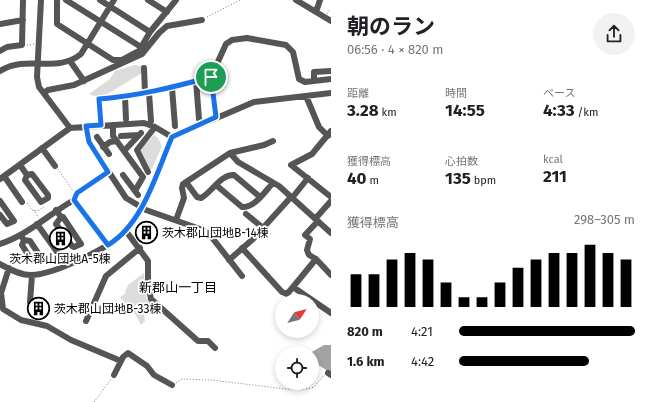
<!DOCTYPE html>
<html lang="ja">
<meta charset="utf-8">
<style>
:root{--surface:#fff;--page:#f2f2f2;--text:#202124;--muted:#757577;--accent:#000}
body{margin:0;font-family:"Fira Sans","Noto Sans JP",sans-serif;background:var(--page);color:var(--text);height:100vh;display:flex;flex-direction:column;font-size:15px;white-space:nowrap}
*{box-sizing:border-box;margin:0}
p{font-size:13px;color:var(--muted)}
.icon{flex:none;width:22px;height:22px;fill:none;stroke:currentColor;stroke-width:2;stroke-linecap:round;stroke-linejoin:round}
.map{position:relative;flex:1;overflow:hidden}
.sheet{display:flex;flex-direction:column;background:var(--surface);width:320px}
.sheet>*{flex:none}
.needle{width:26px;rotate:54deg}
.buttons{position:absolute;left:275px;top:294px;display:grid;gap:8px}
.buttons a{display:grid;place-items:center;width:44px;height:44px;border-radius:50%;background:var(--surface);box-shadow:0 2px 6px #0003;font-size:20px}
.pin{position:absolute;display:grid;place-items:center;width:34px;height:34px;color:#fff;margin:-17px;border:2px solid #fff;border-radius:50%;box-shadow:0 1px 4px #0007}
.round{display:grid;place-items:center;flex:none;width:42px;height:42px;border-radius:21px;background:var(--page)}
.headline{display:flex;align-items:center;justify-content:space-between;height:68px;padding:0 16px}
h1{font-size:22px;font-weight:700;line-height:30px}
.stats{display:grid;grid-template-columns:repeat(3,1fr);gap:6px;height:68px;padding:4px 16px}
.stats div{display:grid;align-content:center}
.stats b{font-size:17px;font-weight:700}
.stats small{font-size:11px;font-weight:400}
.stats p{font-size:11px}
.chart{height:112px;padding:8px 16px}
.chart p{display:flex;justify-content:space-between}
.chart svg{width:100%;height:72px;margin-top:4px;stroke:var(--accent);stroke-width:6}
ul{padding:0 16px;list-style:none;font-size:13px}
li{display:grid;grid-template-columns:64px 48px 1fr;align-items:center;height:30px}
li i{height:10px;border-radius:5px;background:var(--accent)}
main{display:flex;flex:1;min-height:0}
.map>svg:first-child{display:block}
.green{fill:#dcdcdc}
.water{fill:#a3a3a3}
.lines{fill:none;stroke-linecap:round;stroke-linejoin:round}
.path{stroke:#777;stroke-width:1;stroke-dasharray:1 2;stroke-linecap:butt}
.minor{stroke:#555;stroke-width:6}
.route-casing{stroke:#fff;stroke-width:8}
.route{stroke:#1a73e8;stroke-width:5}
.labels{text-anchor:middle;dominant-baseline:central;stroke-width:3.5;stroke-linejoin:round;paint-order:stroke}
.poi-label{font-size:12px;fill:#000;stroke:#fff;text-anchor:start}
.neighbourhood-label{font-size:13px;fill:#000;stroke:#fff}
</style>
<main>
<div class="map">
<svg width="331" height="402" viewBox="0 0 331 402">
<rect width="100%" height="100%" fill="#fff"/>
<path class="green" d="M134 65 142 66V73L104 96 99 98 89 94 110 79 115 71Z
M154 135 158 138 162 146 152 169 148 170 139 151Z
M144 273 146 299H149L153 304 144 314 145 321 141 325 135 314 120 297 126 293 125 291 128 285Z"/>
<path class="water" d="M324 345H331V373L312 361V353H310Z"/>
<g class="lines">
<path class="path" d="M327 14 330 9
M207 17 240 0
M27 45 34 44
M58 169 73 191
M27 203 32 210 37 211 44 207
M34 210 38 217
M65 257 73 253
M48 261 56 260
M176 383 182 379 211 380 286 389H308L314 387 324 375
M94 402 112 378"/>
<path class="minor" d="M41 0 37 77 39 87 70 128
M57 0V24L113 60H122L139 51 150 32 176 0
M66 0 141 47
M100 0 150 32
M148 0 167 12
M296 0 331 21
M316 12 320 0
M0 24 23 20
M0 51 7 47 22 45 23 0
M70 61 84 81
M144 68 145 93
M0 71C28 54 56 74 81 54L114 0
M196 81 199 119
M314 81V72L331 71
M172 88 175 126
M44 93 48 90 74 85 142 54 159 33 167 26 202 20
M149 93 151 121
M306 96 319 127 328 136
M125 97 126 119
M216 117 211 77 226 44 232 40 247 38 286 45 293 52 299 79 305 82 331 79
M101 125 99 99C137 97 174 87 211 77
M113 125V136L143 177 135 191
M86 127 89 142 126 198 146 210 203 230 210 235 242 276
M331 131 312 154 291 165 331 197
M121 136 139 135
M97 137 109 154
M103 147 110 142 117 141
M42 148 55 166
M124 151 141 133
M230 153 264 145 273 141
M20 165 27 175 32 174 48 195V198L41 202 25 180 27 175
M148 172 137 150 155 127
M123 175 138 195
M4 176 22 202
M0 179 70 128 144 123 155 127 172 137
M186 182 197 197 201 198C212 192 221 174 234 175L260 197
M216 185 242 207C255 208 265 191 273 183
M292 198 308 178
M74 200 77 193 108 172
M0 201 14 221 7 224 0 215
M56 210 61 217H63L81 244 74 247 72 246 56 224 61 217
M246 214 262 227
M315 219 331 201
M176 220 184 198 182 188 183 184 230 153 238 162 279 186 331 233
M37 224 60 256
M126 231 148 261V284L151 299 198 341H208L215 348
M21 236 24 240 30 241 42 259 32 261 22 245 24 240
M0 244C28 235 49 214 74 200L108 245
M242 248 282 292 287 294 293 287
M316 259 309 255 307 250 310 239 305 235 318 221
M229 260 253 239 291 197
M0 264C9 269 20 275 31 275 53 275 112 247 127 230 148 206 159 166 172 137L254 102 331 93
M9 268 1 293 3 309 21 320 47 326 71 340 121 361
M331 275 316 259 293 287 331 313
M30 302 32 275
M86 321 106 276 140 248
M328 373 331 375
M114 375 123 357 128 353 147 366 154 375 172 385"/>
</g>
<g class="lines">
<defs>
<path id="route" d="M211 77 216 117 172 137C156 174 143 224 108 245L74 200 77 193 108 172 89 142 86 126 101 125 99 99C138 96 174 87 211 77Z"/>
</defs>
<use href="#route" class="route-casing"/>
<use href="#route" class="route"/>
</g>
<defs>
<symbol id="building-ring" viewBox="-11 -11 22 22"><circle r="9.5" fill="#fff" stroke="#000" stroke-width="1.5"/><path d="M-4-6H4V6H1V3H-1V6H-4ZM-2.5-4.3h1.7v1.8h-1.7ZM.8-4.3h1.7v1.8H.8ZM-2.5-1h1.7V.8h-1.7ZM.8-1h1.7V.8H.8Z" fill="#000"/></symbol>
</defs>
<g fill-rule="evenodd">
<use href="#building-ring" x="134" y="220" width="25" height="25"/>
<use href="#building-ring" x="48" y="226" width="25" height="25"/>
<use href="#building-ring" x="26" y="296" width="25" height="25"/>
</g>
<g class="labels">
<g class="poi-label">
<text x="162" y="233">茨木郡山団地B-14棟</text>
<text x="60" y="259" text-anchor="middle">茨木郡山団地A-5棟</text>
<text x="54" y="309">茨木郡山団地B-33棟</text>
</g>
<g class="neighbourhood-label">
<text x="178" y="287">新郡山一丁目</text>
</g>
</g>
</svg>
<div class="buttons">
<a><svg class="needle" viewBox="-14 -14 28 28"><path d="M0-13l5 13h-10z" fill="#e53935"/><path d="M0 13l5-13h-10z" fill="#757577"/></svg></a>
<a><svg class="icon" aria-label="locate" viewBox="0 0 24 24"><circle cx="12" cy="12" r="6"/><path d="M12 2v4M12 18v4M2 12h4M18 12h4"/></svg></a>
</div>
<div class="pin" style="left:211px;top:77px;background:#1e9e55"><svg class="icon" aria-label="arrive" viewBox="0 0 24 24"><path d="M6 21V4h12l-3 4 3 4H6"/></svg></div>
</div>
<section class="sheet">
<div class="headline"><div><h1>朝のラン</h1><p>06:56 · 4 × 820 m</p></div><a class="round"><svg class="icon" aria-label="share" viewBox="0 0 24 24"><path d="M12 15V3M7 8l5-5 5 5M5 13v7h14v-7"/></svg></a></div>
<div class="stats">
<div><p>距離</p><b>3.28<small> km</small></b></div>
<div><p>時間</p><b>14:55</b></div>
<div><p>ペース</p><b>4:33<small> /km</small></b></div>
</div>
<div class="stats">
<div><p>獲得標高</p><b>40<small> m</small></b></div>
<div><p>心拍数</p><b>135<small> bpm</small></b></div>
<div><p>kcal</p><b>211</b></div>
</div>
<div class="chart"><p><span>獲得標高</span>298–305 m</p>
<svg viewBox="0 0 160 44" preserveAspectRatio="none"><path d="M5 44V24M15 44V24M25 44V15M35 44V11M45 44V15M55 44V29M65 44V38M75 44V38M85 44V29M95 44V20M105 44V15M115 44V11M125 44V11M135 44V6M145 44V11M155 44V15"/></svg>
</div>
<ul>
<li><b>820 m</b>4:21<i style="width:100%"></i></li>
<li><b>1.6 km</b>4:42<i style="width:74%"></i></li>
</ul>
</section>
</main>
